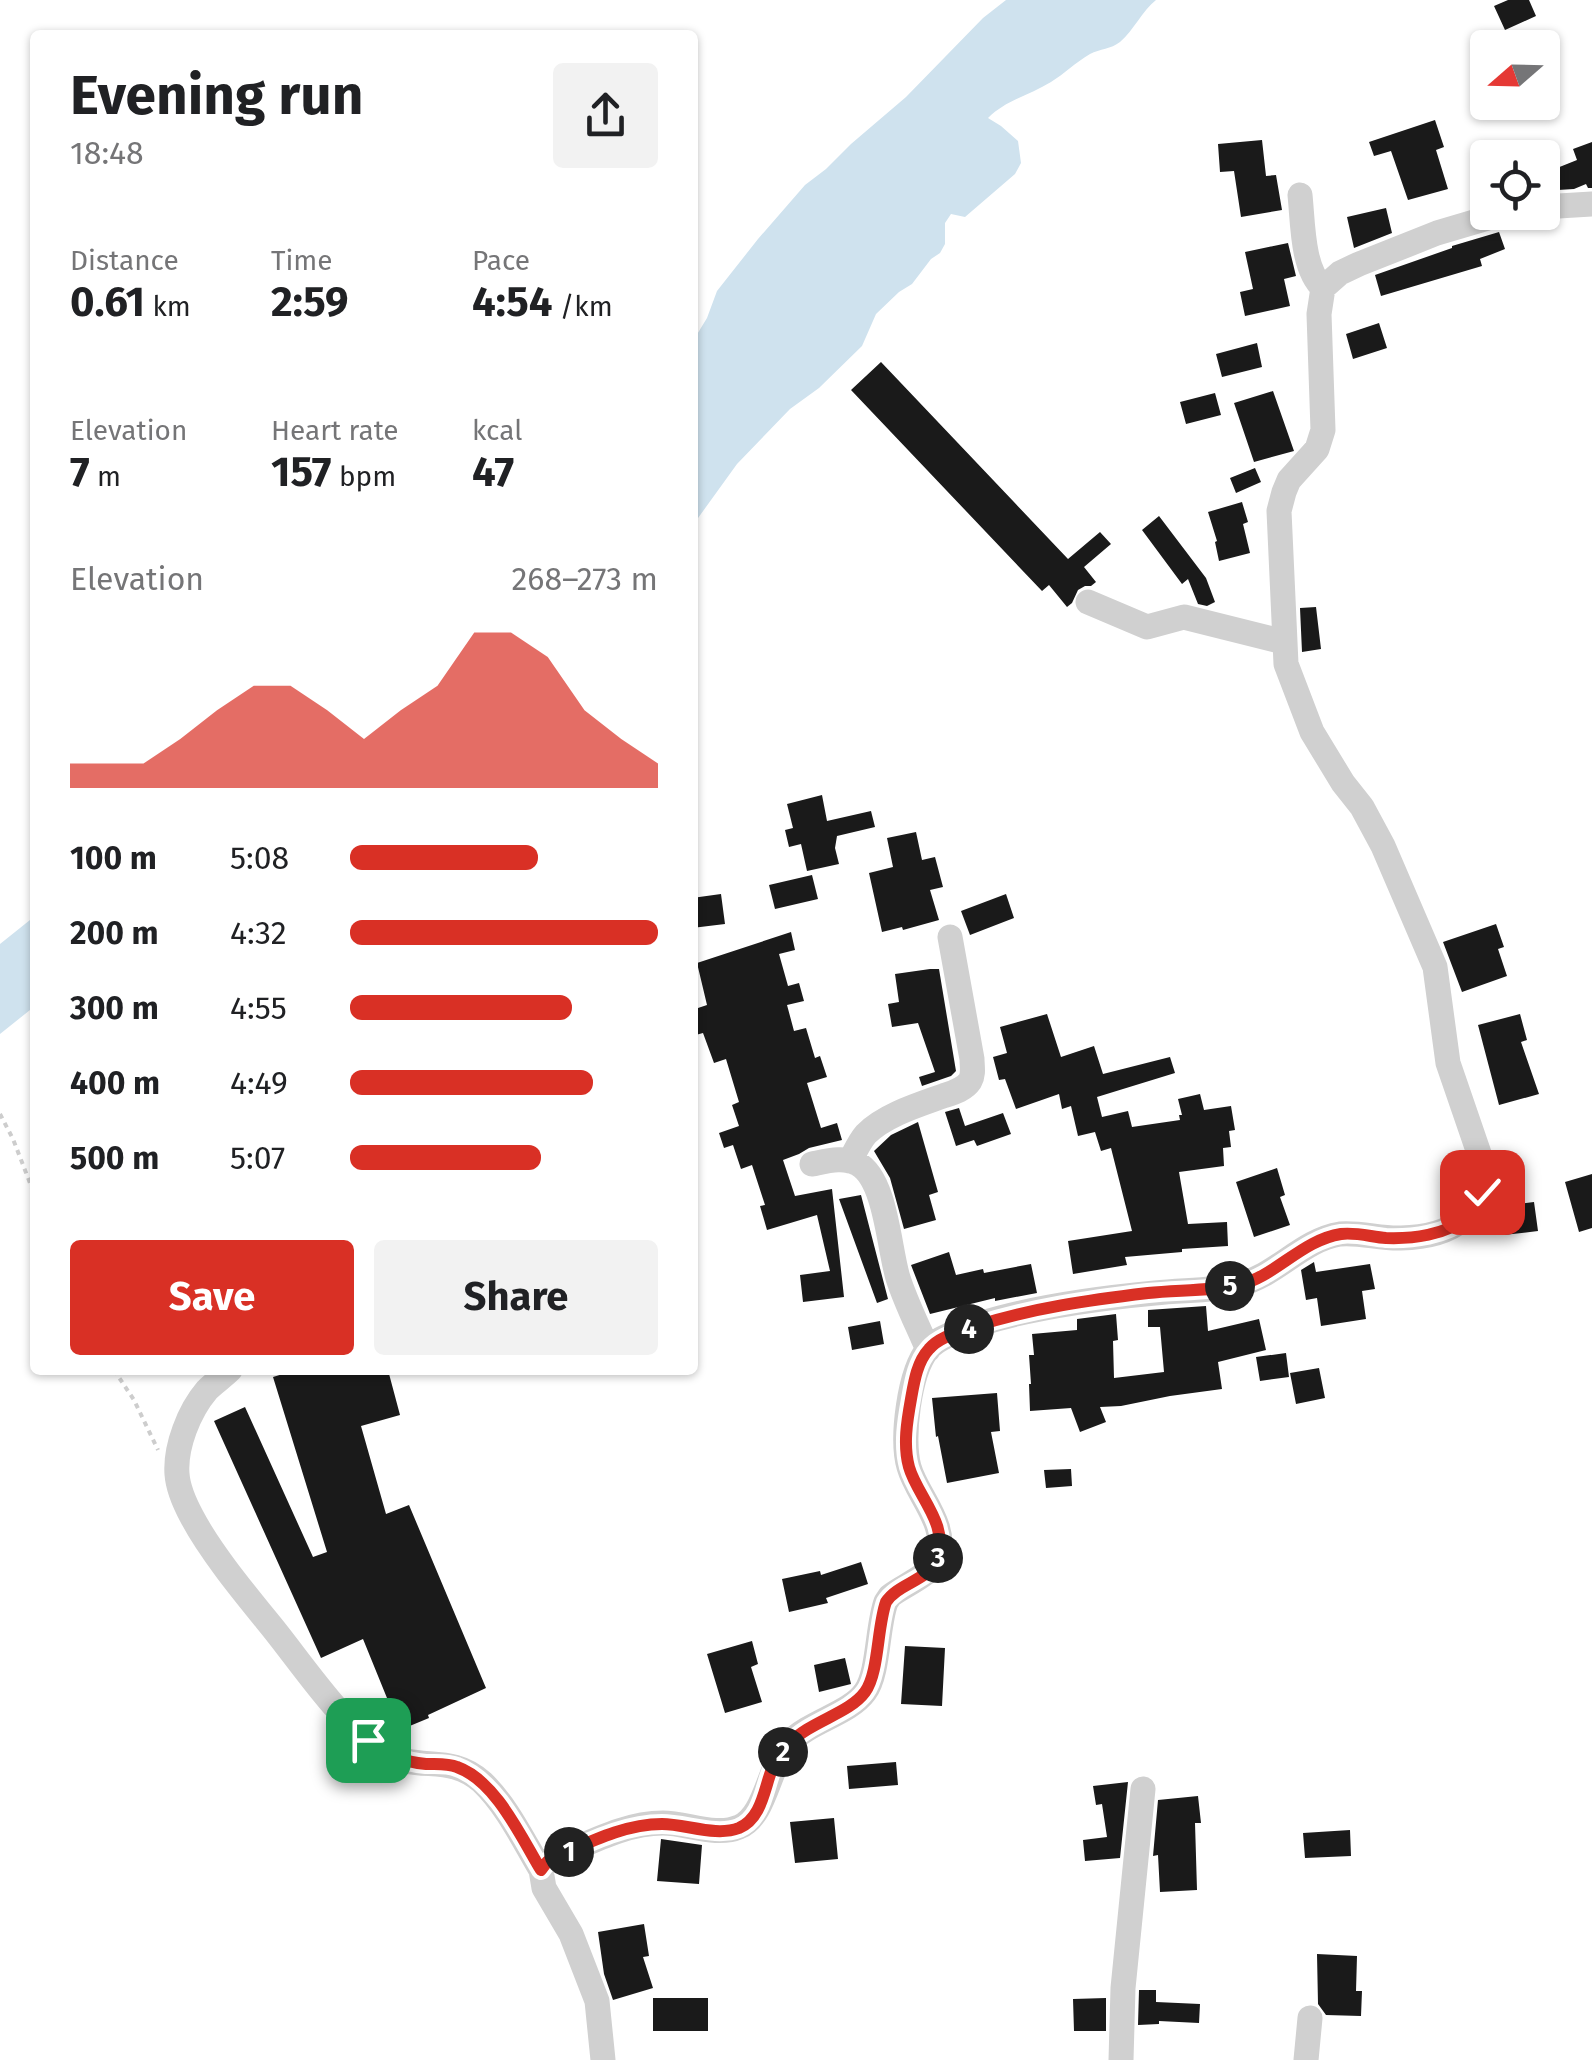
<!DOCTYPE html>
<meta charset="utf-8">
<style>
:root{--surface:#fff;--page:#f2f2f2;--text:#202124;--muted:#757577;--accent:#d93025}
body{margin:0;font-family:"Fira Sans",sans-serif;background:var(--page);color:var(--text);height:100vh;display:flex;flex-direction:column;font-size:38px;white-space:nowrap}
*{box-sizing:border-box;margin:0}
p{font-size:32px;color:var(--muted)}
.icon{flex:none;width:55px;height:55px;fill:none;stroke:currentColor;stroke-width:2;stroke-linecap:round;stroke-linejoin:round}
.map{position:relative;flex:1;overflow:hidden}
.details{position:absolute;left:30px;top:30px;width:668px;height:1345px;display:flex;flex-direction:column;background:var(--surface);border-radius:10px;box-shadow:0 2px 8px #0004}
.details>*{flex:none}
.needle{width:65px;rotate:250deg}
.fabs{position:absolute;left:1470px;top:30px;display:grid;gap:20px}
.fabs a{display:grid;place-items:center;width:90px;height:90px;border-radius:10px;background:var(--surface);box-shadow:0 2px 8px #0004;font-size:50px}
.pin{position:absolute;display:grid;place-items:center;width:85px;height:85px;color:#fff;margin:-42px;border-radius:20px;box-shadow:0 5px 15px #0006}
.km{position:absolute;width:50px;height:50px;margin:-25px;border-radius:50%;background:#222;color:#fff;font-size:28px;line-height:50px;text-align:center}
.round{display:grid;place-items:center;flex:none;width:105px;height:105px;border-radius:10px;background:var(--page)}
.headline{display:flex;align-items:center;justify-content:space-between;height:170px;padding:0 40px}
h1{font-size:55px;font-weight:700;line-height:75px}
.stats{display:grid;grid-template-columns:repeat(3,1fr);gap:15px;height:170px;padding:10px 40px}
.stats div{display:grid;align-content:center}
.stats b{font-size:42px;font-weight:700}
.stats small{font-size:28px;font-weight:400}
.stats p{font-size:28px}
.chart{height:280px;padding:20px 40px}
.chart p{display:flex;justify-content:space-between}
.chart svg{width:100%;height:180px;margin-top:10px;fill:var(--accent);opacity:.7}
.primary-button{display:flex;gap:20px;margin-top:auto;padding:20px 40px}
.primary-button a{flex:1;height:115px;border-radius:10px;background:var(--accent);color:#fff;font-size:40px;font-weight:700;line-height:115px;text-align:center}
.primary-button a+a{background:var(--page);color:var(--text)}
ul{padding:0 40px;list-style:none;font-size:32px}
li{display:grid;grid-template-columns:160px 120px 1fr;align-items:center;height:75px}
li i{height:25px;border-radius:12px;background:var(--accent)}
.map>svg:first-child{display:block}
.water{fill:#cfe2ee}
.building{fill:#1a1a1a}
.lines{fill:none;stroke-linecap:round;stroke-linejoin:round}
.path{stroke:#cdcdcd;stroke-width:4;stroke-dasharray:5 5;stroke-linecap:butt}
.minor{stroke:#d0d0d0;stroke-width:25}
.route-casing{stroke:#fff;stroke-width:20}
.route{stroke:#d93025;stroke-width:12}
</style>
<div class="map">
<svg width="1592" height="2060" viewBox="0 0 1592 2060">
<rect width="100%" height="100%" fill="#fff"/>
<path class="water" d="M1006 0H1156C1142 11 1134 30 1120 42 1111 49 1100 49 1090 54 1076 62 1064 74 1051 82 1030 95 1006 100 988 118L1001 126 1018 141 1021 163 1015 174 965 217 951 214 945 223V244L940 253 931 259 912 284 899 292 876 314 862 346 819 388 790 409 737 464 693 525V341L707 318 717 291 758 239 805 185 826 169 851 144 906 97 983 18Z
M35 916V1006L0 1034V944Z"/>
<path class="building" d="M1508 0H1529L1536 16 1505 30 1494 6Z
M1435 120 1444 147 1436 150 1448 189 1408 200 1391 151 1374 156 1369 142Z
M1262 140 1266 176 1276 175 1282 210 1241 217 1234 171 1220 172 1218 144Z
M1592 142V188H1588L1586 184 1574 189 1542 191V174L1577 160 1573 149Z
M1386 208 1392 233 1354 248 1347 217Z
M1499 232 1505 249 1480 259 1482 266 1381 296 1375 275 1452 248V246Z
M1288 243 1296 276 1284 279 1290 306 1245 316 1240 292 1253 289 1245 252Z
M1379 323 1387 348 1353 359 1346 334Z
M1257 343 1262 367 1222 377 1216 354Z
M881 362 1068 559 1100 532 1111 544 1084 567 1096 582 1091 586H1085L1078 590 1072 603 1067 607 1049 585 1042 591 851 390Z
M1273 391 1294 451 1254 462 1234 403Z
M1215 393 1221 415 1186 424 1180 402Z
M1255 468 1261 482 1236 493 1230 478Z
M1242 502 1248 522 1243 524 1250 553 1219 561 1215 542 1217 541 1208 512Z
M1159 516 1206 578 1215 602 1207 606 1198 604 1188 579 1182 584 1142 530Z
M1316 607 1321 649 1302 652 1300 608Z
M822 795 827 821 871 811 875 827 837 836 835 848 839 864 807 871 801 844 789 847 785 830 793 828 787 804Z
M916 832 922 860 935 857 943 887 930 890 939 920 903 930 902 927 882 932 869 873 893 867 887 838Z
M812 875 818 899 775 909 769 885Z
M721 894 725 924 692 928V898Z
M1006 894 1014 918 970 935 961 911Z
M1496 924 1504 947 1498 949 1507 976 1462 992 1443 942Z
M791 932 795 950 779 954 788 986 799 983 804 1001 787 1005 794 1031 806 1028 815 1058 820 1056 827 1077 807 1083 821 1128 837 1123 842 1140 809 1148 799 1154 783 1160 795 1196 832 1189 844 1297 803 1302 800 1275 830 1271 817 1215 767 1230 760 1206 765 1205 752 1165 741 1169 733 1145 724 1148 719 1133 739 1126 732 1105 739 1102 726 1059 714 1063 703 1033 692 1036V1010L707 1005 697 963Z
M930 969H939L956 1071 951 1076 922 1086 919 1077 935 1072 918 1023 892 1027 888 1004 899 1002 895 974Z
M1047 1014 1061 1057 1094 1046 1103 1074 1170 1057 1175 1073 1097 1097 1102 1117 1128 1111 1132 1127 1180 1120 1179 1115H1182L1178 1099 1200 1094 1204 1110 1231 1106 1235 1130 1229 1131 1231 1147 1223 1148 1224 1166 1179 1172 1188 1224 1227 1222 1228 1246 1182 1249V1252L1125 1257 1127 1265 1073 1274 1068 1241 1132 1231 1111 1148 1101 1151 1095 1132 1078 1136 1071 1106 1062 1109 1059 1094 1016 1109 1005 1079 999 1080 993 1057 1007 1053 1000 1027Z
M1520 1014 1527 1040 1521 1042 1539 1094 1499 1105 1478 1025Z
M959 1108 965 1126 1003 1113 1011 1134 977 1146 974 1140 956 1146 945 1112Z
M918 1122 938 1192 929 1195 936 1220 904 1229 890 1178 874 1151 891 1135Z
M1277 1168 1285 1195 1280 1197 1290 1225 1254 1237 1236 1182Z
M1592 1174V1228L1579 1232 1565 1182Z
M861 1195 888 1299 877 1303 839 1199Z
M1534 1202 1538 1231 1504 1235 1500 1206Z
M949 1252 956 1275 983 1269 984 1273 1031 1264 1037 1293 995 1301V1298L930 1314 911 1265Z
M1314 1262 1316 1272 1370 1264 1375 1289 1362 1291 1366 1319 1321 1326 1317 1298 1306 1300 1301 1270Z
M1206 1306 1208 1331 1259 1319 1266 1350 1218 1362 1222 1389 1170 1396 1121 1406 1100 1407 1106 1422 1080 1432 1071 1408 1030 1411 1029 1384H1031L1029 1355H1034L1032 1334 1077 1330V1319L1116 1314 1118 1340 1113 1341 1114 1378 1164 1372 1160 1327H1148V1310Z
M880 1321 884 1344 852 1350 848 1327Z
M1286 1353 1289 1377 1260 1381 1256 1357Z
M1319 1368 1325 1398 1296 1404 1290 1373Z
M296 1370H388L400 1415 361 1426 386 1514 409 1505 486 1688 428 1715 429 1718 400 1730 363 1639 321 1658 214 1421 245 1407 313 1557 327 1552 273 1377Z
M997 1393 1000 1431 991 1432 999 1473 947 1483 938 1436 936 1437 932 1398Z
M1071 1469 1072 1486 1046 1488 1044 1470Z
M861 1562 868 1584 826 1598 828 1603 789 1612 782 1579 820 1571 821 1575Z
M752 1641 758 1664 751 1667 762 1702 725 1713 707 1654Z
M905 1646 945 1648 942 1706 901 1704Z
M845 1658 851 1684 819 1692 814 1665Z
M896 1762 898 1785 849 1789 847 1766Z
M1128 1782 1120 1858 1085 1861 1083 1840 1107 1837 1102 1804 1096 1805 1093 1786Z
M1198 1796 1201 1823H1195L1197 1890 1160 1892 1158 1855 1153 1856 1158 1800Z
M834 1818 838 1859 795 1863 790 1822Z
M1350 1830 1351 1856 1305 1858 1303 1833Z
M661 1839 702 1845 699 1884 657 1881Z
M644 1924 649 1956 643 1957 653 1988 613 2000 604 1974 598 1932Z
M1317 1954 1357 1956 1356 1991H1362L1361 2016 1326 2015 1318 2004Z
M1139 1990H1156V2002L1200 2004 1199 2023 1159 2021V2024L1138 2025Z
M653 1998H708V2031H653Z
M1106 1998V2031H1074L1073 1999Z"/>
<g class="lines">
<path class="path" d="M0 1114 13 1139 35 1196
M114 1370 134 1400 158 1450"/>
<path class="minor" d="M1300 195C1303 223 1302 269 1323 288
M1542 207 1592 204
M1088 602 1147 627 1184 617 1284 642
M850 1161C855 1152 859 1142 866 1134 885 1115 918 1105 943 1096 952 1093 964 1090 970 1081 974 1074 972 1066 972 1059L950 937
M812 1164C827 1161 844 1156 858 1164 886 1179 889 1249 898 1278 906 1303 918 1326 928 1350
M230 1370C223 1377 214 1383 207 1390 189 1411 175 1447 177 1474 178 1489 185 1504 192 1517 211 1553 246 1595 272 1627 305 1668 340 1722 383 1751 418 1774 448 1752 482 1782 507 1806 523 1840 541 1870
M603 2060 597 2001 571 1934 544 1888 541 1870 547 1862 553 1858C588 1844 624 1823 663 1823 687 1823 716 1837 739 1827 766 1816 768 1767 789 1743 810 1721 849 1714 865 1692 879 1673 877 1626 886 1602L890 1596C904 1585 930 1576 937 1559 950 1526 917 1496 909 1467 901 1439 909 1372 928 1349 933 1344 940 1339 947 1336 1006 1310 1091 1299 1155 1293 1183 1290 1211 1291 1238 1285 1276 1276 1302 1240 1340 1234 1360 1232 1381 1239 1401 1238 1451 1237 1487 1216 1482 1162L1448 1063 1435 967 1383 846 1362 807 1343 783 1312 732 1286 664 1279 511 1284 492 1289 480 1317 449 1323 430 1319 314 1323 288 1340 273 1359 264 1437 233 1508 212
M1121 2060 1123 1988 1143 1789
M1306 2060 1310 2018"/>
</g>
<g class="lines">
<defs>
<path id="route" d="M368 1740C388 1754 402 1762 426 1764 436 1764 448 1763 457 1767 496 1781 521 1837 541 1870L547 1862 553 1858C588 1843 624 1824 662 1824 686 1824 716 1837 739 1828 762 1818 764 1789 772 1769 776 1760 783 1751 789 1744 810 1721 849 1714 865 1692 879 1673 877 1627 886 1602 898 1583 930 1580 937 1559 950 1525 917 1496 909 1467 903 1445 907 1421 911 1399 914 1382 917 1362 929 1349 940 1336 960 1332 976 1326 1032 1308 1090 1300 1148 1293 1178 1290 1209 1291 1239 1285 1276 1276 1302 1240 1341 1234 1356 1232 1372 1237 1386 1238 1412 1239 1446 1235 1466 1218 1474 1211 1478 1201 1482 1192"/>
</defs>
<use href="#route" class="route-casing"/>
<use href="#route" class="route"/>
</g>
</svg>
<div class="fabs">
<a><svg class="needle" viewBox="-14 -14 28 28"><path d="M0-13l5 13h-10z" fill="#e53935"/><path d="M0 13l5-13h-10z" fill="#757577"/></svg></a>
<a><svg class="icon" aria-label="locate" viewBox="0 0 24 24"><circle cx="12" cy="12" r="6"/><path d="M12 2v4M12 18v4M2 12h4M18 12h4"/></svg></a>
</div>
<div class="pin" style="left:368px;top:1740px;background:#1e9e55"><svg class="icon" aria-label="arrive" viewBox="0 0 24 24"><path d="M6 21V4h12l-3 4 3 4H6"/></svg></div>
<div class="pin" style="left:1482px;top:1192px;background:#d93025"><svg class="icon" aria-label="check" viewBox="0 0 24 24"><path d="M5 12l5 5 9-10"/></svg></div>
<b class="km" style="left:569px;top:1852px">1</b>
<b class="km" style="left:783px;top:1752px">2</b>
<b class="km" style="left:938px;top:1558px">3</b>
<b class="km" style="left:969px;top:1329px">4</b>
<b class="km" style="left:1230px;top:1286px">5</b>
<section class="details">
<div class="headline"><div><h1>Evening run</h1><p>18:48</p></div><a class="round"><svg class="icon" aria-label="share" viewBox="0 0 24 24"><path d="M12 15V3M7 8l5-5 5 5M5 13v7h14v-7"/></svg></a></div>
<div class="stats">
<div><p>Distance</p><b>0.61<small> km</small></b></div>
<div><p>Time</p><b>2:59</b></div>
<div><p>Pace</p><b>4:54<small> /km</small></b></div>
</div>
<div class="stats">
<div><p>Elevation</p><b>7<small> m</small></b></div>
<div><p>Heart rate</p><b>157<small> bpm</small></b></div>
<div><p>kcal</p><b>47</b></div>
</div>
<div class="chart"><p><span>Elevation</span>268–273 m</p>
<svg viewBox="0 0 160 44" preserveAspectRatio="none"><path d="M0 44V38L10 38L20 38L30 32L40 25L50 19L60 19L70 25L80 32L90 25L100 19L110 6L120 6L130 12L140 25L150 32L160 38V44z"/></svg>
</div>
<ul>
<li><b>100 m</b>5:08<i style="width:61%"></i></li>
<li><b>200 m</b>4:32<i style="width:100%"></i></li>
<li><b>300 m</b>4:55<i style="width:72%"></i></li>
<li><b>400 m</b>4:49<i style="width:79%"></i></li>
<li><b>500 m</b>5:07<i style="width:62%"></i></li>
</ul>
<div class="primary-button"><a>Save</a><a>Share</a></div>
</section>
</div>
